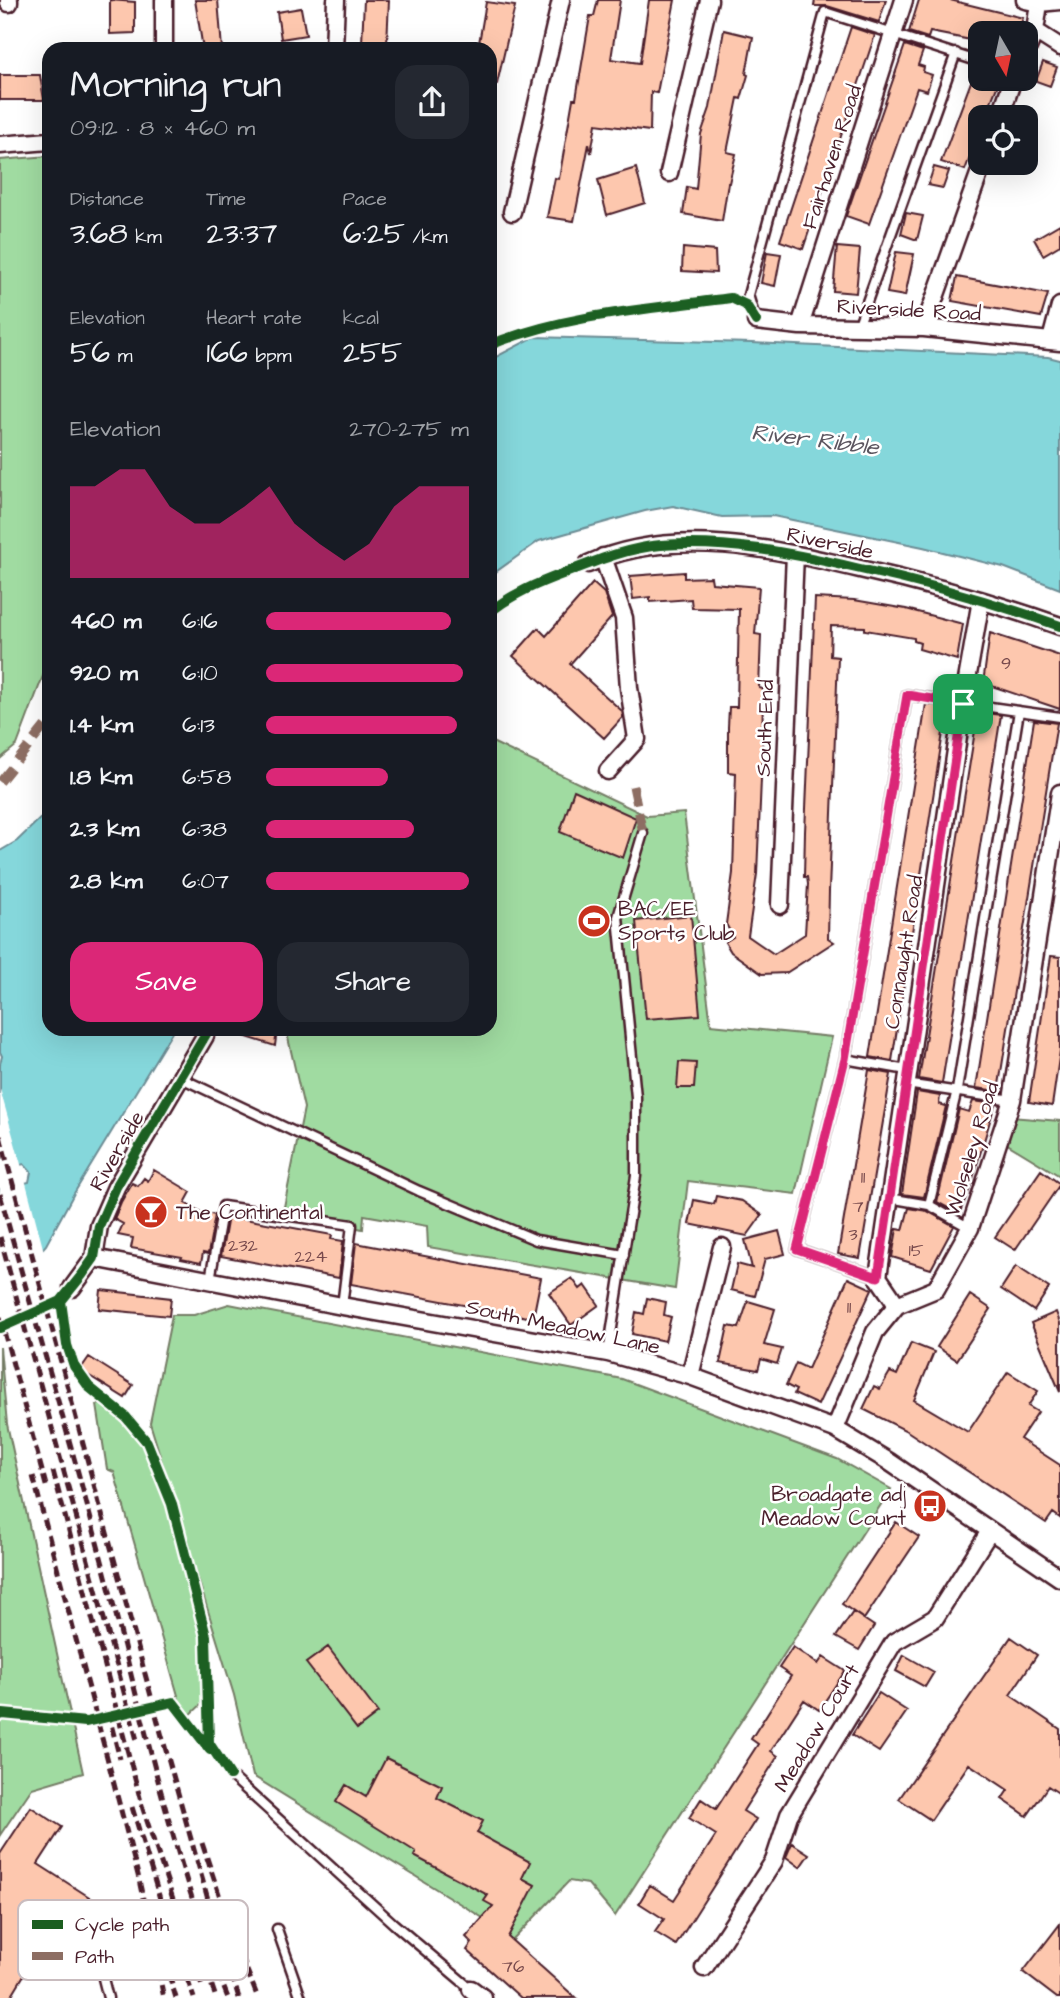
<!DOCTYPE html>
<meta charset="utf-8">
<style>
:root{--surface:#171b24;--page:#242831;--text:#f1f3f6;--muted:#9ea1a6;--accent:#db2777}
body{margin:0;font-family:"Architects Daughter",sans-serif;background:var(--page);color:var(--text);height:100vh;display:flex;flex-direction:column;font-size:26px;white-space:nowrap}
*{box-sizing:border-box;margin:0}
p{font-size:23px;color:var(--muted)}
.icon{flex:none;width:38px;height:38px;fill:none;stroke:currentColor;stroke-width:2;stroke-linecap:round;stroke-linejoin:round}
.map{position:relative;flex:1;overflow:hidden}
.side{position:absolute;left:42px;top:42px;width:455px;height:994px;display:flex;flex-direction:column;background:var(--surface);border-radius:21px;box-shadow:0 7px 28px #0002}
.side>*{flex:none}
.needle{width:46px;rotate:171deg}
.controls{position:absolute;left:968px;top:21px;display:grid;gap:14px}
.controls a{display:grid;place-items:center;width:70px;height:70px;border-radius:14px;background:var(--surface);box-shadow:0 7px 28px #0002;font-size:35px}
.pin{position:absolute;display:grid;place-items:center;width:60px;height:60px;color:#fff;margin:-30px;border-radius:14px;box-shadow:0 4px 10px #0006}
.round{display:grid;place-items:center;flex:none;width:74px;height:74px;border-radius:21px;background:var(--page)}
.overview{display:flex;align-items:center;justify-content:space-between;height:119px;padding:0 28px}
h1{font-size:38px;font-weight:600;line-height:52px}
.metrics{display:grid;grid-template-columns:repeat(3,1fr);gap:10px;height:119px;padding:7px 28px}
.metrics div{display:grid;align-content:center}
.metrics b{font-size:30px;font-weight:600}
.metrics small{font-size:19px;font-weight:400}
.metrics p{font-size:19px}
.chart{height:196px;padding:14px 28px}
.chart p{display:flex;justify-content:space-between}
.chart svg{width:100%;height:126px;margin-top:7px;fill:var(--accent);opacity:.7}
.primary-button{display:flex;gap:14px;margin-top:auto;padding:14px 28px}
.primary-button a{flex:1;height:80px;border-radius:21px;background:var(--accent);color:#fff;font-size:28px;font-weight:600;line-height:80px;text-align:center}
.primary-button a+a{background:var(--page);color:var(--text)}
ul{padding:0 28px;list-style:none;font-size:23px}
li{display:grid;grid-template-columns:112px 84px 1fr;align-items:center;height:52px}
li i{height:18px;border-radius:9px;background:var(--accent)}
.map>svg:first-child{display:block}
.green{fill:#a0dba1;stroke:#757d66;stroke-width:2}
.water{fill:#85d7db;stroke:#6d8d95;stroke-width:2}
.pier{fill:#fff}
.building{fill:#fdc7ae;stroke:#4a1f2b;stroke-width:2}
.lines{fill:none;stroke-linecap:round;stroke-linejoin:round}
.lane-casing{stroke:#4a1f2b;stroke-width:13}
.street-casing{stroke:#4a1f2b;stroke-width:21}
.lane{stroke:#fff;stroke-width:8}
.street{stroke:#fff;stroke-width:16}
.rail{stroke:#4a1f2b;stroke-width:5;stroke-dasharray:10 5;stroke-linecap:butt}
.quiet{stroke:#8d6e63;stroke-width:9;stroke-dasharray:18 9;stroke-linecap:butt}
.cycleway-casing{stroke:#fff;stroke-width:15}
.cycleway{stroke:#1b5e20;stroke-width:10}
.route-casing{stroke:#fff;stroke-width:14}
.route{stroke:#db2777;stroke-width:9}
.labels{text-anchor:middle;dominant-baseline:central;stroke-width:5;stroke-linejoin:round;paint-order:stroke}
.number-label{font-size:18px;fill:#77494c}
.street-label{font-size:21px;fill:#4a1f2b;stroke:#fff}
.poi-label{font-size:21px;fill:#4a1f2b;stroke:#fff;text-anchor:start}
.water-label{font-size:23px;font-style:italic;fill:#5c5660;stroke:#fff}
.key{fill:#fff;stroke:#c9bcbf;stroke-width:2}
.key-label{font-size:19px;fill:#4a1f2b}
</style>
<div class="map">
<svg width="1060" height="1998" viewBox="0 0 1060 1998">
<rect width="100%" height="100%" fill="#fff"/>
<filter id="ink" filterUnits="userSpaceOnUse"><feTurbulence type="fractalNoise" baseFrequency=".0143" numOctaves="2"/><feDisplacementMap in="SourceGraphic" scale="14" xChannelSelector="R" yChannelSelector="G"/><feConvolveMatrix kernelMatrix="1 2 1 2 8 2 1 2 1" color-interpolation-filters="sRGB"/></filter>
<g filter="url(#ink)">
<path class="green" d="M49 156V660L17 745 0 759V160Z
M490 741 647 816 684 813 711 1025 832 1037 796 1194 688 1181 675 1289 428 1247 427 1226 364 1215 363 1229 278 1213 284 1207 304 1108 286 1029H490Z
M1010 1117 1060 1121V1176L1004 1142Z
M229 1304 622 1379 837 1459 891 1489 615 1916 588 1884 569 1881 511 1942 483 1918 253 1776 234 1695 150 1423 172 1315H194Z
M0 1347 7 1424 83 1773 32 1788 0 1835Z
M101 1404 130 1415 132 1421C141 1425 144 1430 146 1440 153 1445 155 1451 155 1460L159 1466 177 1530 180 1555 193 1592 212 1664V1676L206 1700 185 1720 114 1472 107 1469 97 1405Z"/>
<path class="water" d="M534 337 752 343 1048 357 1060 360V589L1003 567 923 547 773 516 722 517 673 506 645 511 539 541 490 576V360Z
M49 810V1029H174L73 1195 46 1245 20 1274 0 1189 29 1182 31 1172 24 1164 0 1170V1064L2 1056 0 1052V851L17 841Z"/>
<path class="pier" d="M0 1089 22 1168 0 1174Z
M25 1179 44 1252 22 1277 0 1287V1186Z"/>
<path class="building" d="M110 0 135 2V33L110 34Z
M195 0H218L222 49H203Z
M364 0H389L387 44 362 43Z
M598 0H620L611 59 640 63 649 0H675L657 93 651 92 650 131 596 124 591 153 589 144 574 221 547 217 555 178 559 179 573 99H576L590 16H594Z
M815 0H886L879 22 827 6H814Z
M919 0H950L1023 18 1017 33H979L976 41 930 32 928 38 909 32Z
M486 2 515 6 497 84 490 83V49H478Z
M301 8 306 35 281 39 277 12Z
M851 27 875 35 803 249 780 241Z
M724 30 753 37 746 74 748 75 741 99 738 98 727 152 736 154 729 183H728L722 221 683 214 687 187 696 189 701 134 710 108Z
M905 45 923 51 918 65 924 67 923 72 932 75 927 91 917 88 869 224 846 216Z
M1043 62 1057 67 1050 86 1036 81Z
M0 75H40L44 100H0Z
M972 79H1000L985 117H980V131L965 170 941 162Z
M934 167 949 171 943 188 928 185Z
M636 168 645 203 607 215 598 180Z
M906 213 923 216 917 240 901 234Z
M1060 224V245L1043 255 1034 239Z
M837 247 860 249 856 293 833 291Z
M683 248 715 251 716 273 682 271Z
M767 252 781 254 775 286 761 283Z
M896 252 914 254 905 296 887 293Z
M957 277 1048 294 1041 317 952 301Z
M684 572V578L711 577 712 583 759 587 755 634 761 635 759 688 763 689 762 755 757 874 748 936 774 954 805 934 808 884 807 877H804L805 832 815 598 854 600 906 609 963 624 957 660 919 649 920 643 914 641V638L865 630V627L831 626 830 656 838 657 829 891 828 938 834 942 786 973 762 974 731 952 725 942 733 937 726 924 733 873 736 773 728 772V727L729 707H737L739 609 692 608 691 599 650 602V597L633 599 630 576Z
M593 583 604 593 612 617 570 664 622 711 623 717 604 738 513 656 538 628 546 636Z
M990 633 1060 656V709L983 683Z
M926 704 947 707 892 1061 870 1057Z
M978 712 1001 715 942 1083 919 1079Z
M1034 720 1057 723 998 1091 976 1088Z
M574 790 636 818 623 858 560 832Z
M691 915 700 1015 646 1019 636 921Z
M1051 956 1060 957V1051L1052 1106 1029 1102Z
M231 1029H277L275 1046 231 1032Z
M679 1062 696 1063 694 1088H677Z
M869 1070 891 1074 860 1258 838 1254Z
M917 1092 940 1096 939 1104 946 1106 924 1197 902 1194Z
M973 1101 995 1104 970 1188 959 1214 937 1202 959 1109 969 1112Z
M154 1170 191 1192 185 1203 201 1212 215 1215 208 1254 203 1253 201 1263 181 1259 182 1257 131 1248 133 1238 118 1235 123 1224 114 1219 121 1202 132 1183 138 1186 144 1178 148 1181Z
M1041 1170 1060 1184 1015 1250 995 1237Z
M716 1196 742 1201 762 1215 747 1236 689 1224 694 1200 714 1204Z
M909 1208 927 1211 954 1226 931 1269 892 1257 897 1229 903 1230Z
M228 1216 332 1235 331 1239 343 1241 339 1278 221 1256Z
M779 1231 785 1254 765 1259 755 1296 731 1290 737 1264 752 1268 745 1240Z
M356 1243 541 1278 533 1318 351 1284Z
M1016 1266 1049 1288 1034 1311 1001 1289Z
M572 1278 580 1289 585 1285 599 1305 571 1325 549 1293Z
M848 1278 872 1289 818 1405 794 1394 796 1390 786 1385 796 1363 808 1369Z
M101 1290 171 1298 169 1316 99 1309Z
M970 1295 991 1309 957 1360 937 1347Z
M647 1298 666 1302 664 1315 671 1317 665 1341 632 1334 636 1312 644 1314Z
M748 1301 775 1309 764 1345 782 1349 777 1364 761 1359 758 1370 720 1363 728 1326 739 1328Z
M1056 1312 1060 1323V1392L1031 1323Z
M911 1343 934 1352 914 1400 968 1432 1008 1372 1038 1391 1028 1406 1038 1412 1020 1439 1060 1465V1518L1053 1513 1046 1523 907 1431 863 1409 874 1386 880 1389 890 1372 897 1375Z
M89 1357 133 1385 125 1398 80 1370Z
M896 1522 919 1537 864 1619 842 1604Z
M853 1612 874 1626 859 1650 836 1637Z
M1011 1637 1037 1655 1010 1695 1060 1729V1794L1048 1786 1027 1816 1002 1799 1008 1790 969 1764 931 1820 899 1799Z
M328 1647 378 1713 357 1729 306 1663Z
M793 1647 818 1664 823 1657 845 1671 819 1710 804 1700 771 1751 778 1756 743 1811 756 1819 676 1945 655 1932 664 1919 639 1903 650 1885 674 1900 716 1835 689 1818 701 1799 716 1809 758 1744 751 1739 791 1676 779 1668Z
M904 1655 934 1672 925 1687 896 1671Z
M879 1693 907 1711 879 1752 852 1735Z
M386 1758 442 1786 437 1798 483 1821 477 1833 530 1862 522 1878 535 1885 508 1937 576 1998H521L467 1950 472 1943 466 1937 493 1906 484 1901 488 1895 414 1856 416 1852 336 1802 346 1785 366 1797Z
M31 1807 62 1827 38 1864 94 1900 64 1946 61 1944 41 1974 30 1965 10 1998H0V1854Z
M792 1843 809 1854 800 1867 786 1857Z
M1060 1924V1998H1057L1023 1972Z"/>
<g class="lines">
<defs>
<path id="lane" d="M756 321 748 295 825 12 980 62
M858 327 956 53
M845 1059 907 1070
M181 1078 419 1191 536 1240 624 1255
M906 1084 1012 1100
M889 1198 929 1205 970 1228
M929 1205 957 1090 1019 711
M878 1277 797 1249 845 1059 907 695 1060 717
M210 1280 223 1206 352 1225 342 1306
M608 1353 636 1176V1097L618 917 643 833
M230 1775 394 1924 471 1989
M277 1929 301 1998
M82 1944 96 1951 108 1998"/>
<path id="street" d="M9 0V3
M164 0V49
M1025 0 1039 3 1060 1
M1035 31 1060 47
M334 49 336 0
M1026 52 1035 31 1039 3
M1000 117 1013 79
M0 145 49 141
M669 173 709 0
M512 212 561 0
M756 321 800 326 924 328 1060 342
M800 326 904 0
M924 328 983 163
M1051 340 1060 306
M603 557 624 618 629 688 637 739 608 771
M588 564C673 525 775 549 860 569 928 584 995 603 1060 626
M780 905 795 554
M94 1258 342 1306 608 1353 690 1376 835 1429 888 1461 1060 1578
M72 1288 94 1258 99 1226 116 1187 205 1036
M897 1305 878 1277 963 703 981 600
M690 1376 722 1247
M835 1429 875 1332 897 1305 936 1289 970 1228 1012 1100 1060 793
M704 1968 774 1861 789 1815 894 1642 935 1618 990 1531
M471 1989 483 1998"/>
</defs>
<use href="#lane" class="lane-casing"/>
<use href="#street" class="street-casing"/>
<use href="#lane" class="lane"/>
<use href="#street" class="street"/>
<path class="rail" d="M0 1136 158 1722 211 1910 239 1998
M0 1194C32 1312 67 1429 98 1546 139 1697 169 1852 228 1998
M0 1237 137 1740
M0 1317 47 1489
M53 1471 143 1809 203 1989
M33 1476 138 1875 164 1998
M108 1712 120 1759
M132 1807 168 1925 194 1998
M202 1843 232 1933 258 1998
M161 1926 169 1974
M207 1971 216 1998
M169 1975 176 1998"/>
<path class="quiet" d="M0 782 49 721
M633 786 643 833"/>
<defs>
<path id="cycleway" d="M490 345C566 314 651 309 731 298L746 305 756 321
M490 612C512 594 538 583 565 573 596 561 627 548 661 545 727 540 792 553 856 568 925 583 993 602 1060 626
M61 1301 67 1345 74 1366 89 1387 126 1417 147 1442 172 1504 206 1636 209 1743 230 1775
M0 1328 61 1301 82 1275 94 1258 99 1226 116 1187 209 1029
M0 1715 3 1714 86 1722 173 1702 210 1750"/>
</defs>
<use href="#cycleway" class="cycleway-casing"/>
<use href="#cycleway" class="cycleway"/>
</g>
</g>
<g class="lines" filter="url(#ink)">
<defs>
<path id="route" d="M907 695 963 704 878 1277 797 1249 845 1059Z"/>
</defs>
<use href="#route" class="route-casing"/>
<use href="#route" class="route"/>
</g>
<defs>
<symbol id="stadium-disc" viewBox="-11 -11 22 22"><circle r="9.5" fill="#c8321e" stroke="#fff"/><path d="M0-5a6.5 5 0 1 0 0 10a6.5 5 0 1 0 0-10ZM-3.5-1.8h7v3.6h-7Z" fill="#fff"/></symbol>
<symbol id="bar-disc" viewBox="-11 -11 22 22"><circle r="9.5" fill="#c8321e" stroke="#fff"/><path d="M-6-5H6L.8 .8V4.5H3.5V6h-7V4.5H-.8V.8Z" fill="#fff"/></symbol>
<symbol id="bus-disc" viewBox="-11 -11 22 22"><circle r="9.5" fill="#c8321e" stroke="#fff"/><path d="M-5-6H5V4H4V6H2V4H-2V6H-4V4H-5ZM-3.5-4V0h7V-4ZM-3.5 1.2v1.5H-2V1.2ZM2 1.2v1.5H3.5V1.2Z" fill="#fff"/></symbol>
</defs>
<g fill-rule="evenodd">
<use href="#stadium-disc" x="575" y="902" width="38" height="38"/>
<use href="#bar-disc" x="132" y="1193" width="38" height="38"/>
<use href="#bus-disc" x="911" y="1487" width="38" height="38"/>
</g>
<g class="labels">
<g class="number-label">
<text x="1006" y="663">9</text>
<text x="863" y="1177">11</text>
<text x="858" y="1206">7</text>
<text x="853" y="1234">3</text>
<text x="243" y="1245">232</text>
<text x="916" y="1250">15</text>
<text x="311" y="1256">224</text>
<text x="849" y="1307">11</text>
<text x="513" y="1966">76</text>
</g>
<g class="street-label">
<text transform="translate(832 157) rotate(-72)">Fairhaven Road</text>
<text transform="translate(909 310) rotate(3)">Riverside Road</text>
<text transform="translate(830 543) rotate(12)">Riverside</text>
<text transform="translate(765 728) rotate(-88)">South End</text>
<text transform="translate(904 952) rotate(-81)">Connaught Road</text>
<text transform="translate(972 1149) rotate(-73)">Wolseley Road</text>
<text transform="translate(117 1151) rotate(-60)">Riverside</text>
<text transform="translate(563 1327) rotate(12)">South Meadow Lane</text>
<text transform="translate(817 1728) rotate(-59)">Meadow Court</text>
</g>
<g class="poi-label">
<text x="618" y="909">BAC/EE<tspan x="618" dy="24">Sports Club</tspan></text>
<text x="176" y="1212">The Continental</text>
<text x="906" y="1494" text-anchor="end">Broadgate adj<tspan x="906" dy="24">Meadow Court</tspan></text>
</g>
<g class="water-label">
<text transform="translate(815 440) rotate(7)">River Ribble</text>
</g>
</g>
<rect x="18" y="1900" width="230" height="80" rx="10" class="key"/>
<rect x="32" y="1920" width="31" height="9" fill="#1b5e20"/>
<rect x="32" y="1952" width="31" height="8" fill="#8d6e63"/>
<g class="key-label">
<text x="75" y="1931">Cycle path</text>
<text x="75" y="1963">Path</text>
</g>
</svg>
<div class="controls">
<a><svg class="needle" viewBox="-14 -14 28 28"><path d="M0-13l5 13h-10z" fill="#e53935"/><path d="M0 13l5-13h-10z" fill="#9ea1a6"/></svg></a>
<a><svg class="icon" aria-label="locate" viewBox="0 0 24 24"><circle cx="12" cy="12" r="6"/><path d="M12 2v4M12 18v4M2 12h4M18 12h4"/></svg></a>
</div>
<div class="pin" style="left:963px;top:704px;background:#1e9e55"><svg class="icon" aria-label="arrive" viewBox="0 0 24 24"><path d="M6 21V4h12l-3 4 3 4H6"/></svg></div>
<section class="side">
<div class="overview"><div><h1>Morning run</h1><p>09:12 · 8 × 460 m</p></div><a class="round"><svg class="icon" aria-label="share" viewBox="0 0 24 24"><path d="M12 15V3M7 8l5-5 5 5M5 13v7h14v-7"/></svg></a></div>
<div class="metrics">
<div><p>Distance</p><b>3.68<small> km</small></b></div>
<div><p>Time</p><b>23:37</b></div>
<div><p>Pace</p><b>6:25<small> /km</small></b></div>
</div>
<div class="metrics">
<div><p>Elevation</p><b>56<small> m</small></b></div>
<div><p>Heart rate</p><b>166<small> bpm</small></b></div>
<div><p>kcal</p><b>255</b></div>
</div>
<div class="chart"><p><span>Elevation</span>270–275 m</p>
<svg viewBox="0 0 160 44" preserveAspectRatio="none"><path d="M0 44V12L10 12L20 6L30 6L40 19L50 25L60 25L70 19L80 12L90 25L100 32L110 38L120 32L130 19L140 12L150 12L160 12V44z"/></svg>
</div>
<ul>
<li><b>460 m</b>6:16<i style="width:91%"></i></li>
<li><b>920 m</b>6:10<i style="width:97%"></i></li>
<li><b>1.4 km</b>6:13<i style="width:94%"></i></li>
<li><b>1.8 km</b>6:58<i style="width:60%"></i></li>
<li><b>2.3 km</b>6:38<i style="width:73%"></i></li>
<li><b>2.8 km</b>6:07<i style="width:100%"></i></li>
</ul>
<div class="primary-button"><a>Save</a><a>Share</a></div>
</section>
</div>
